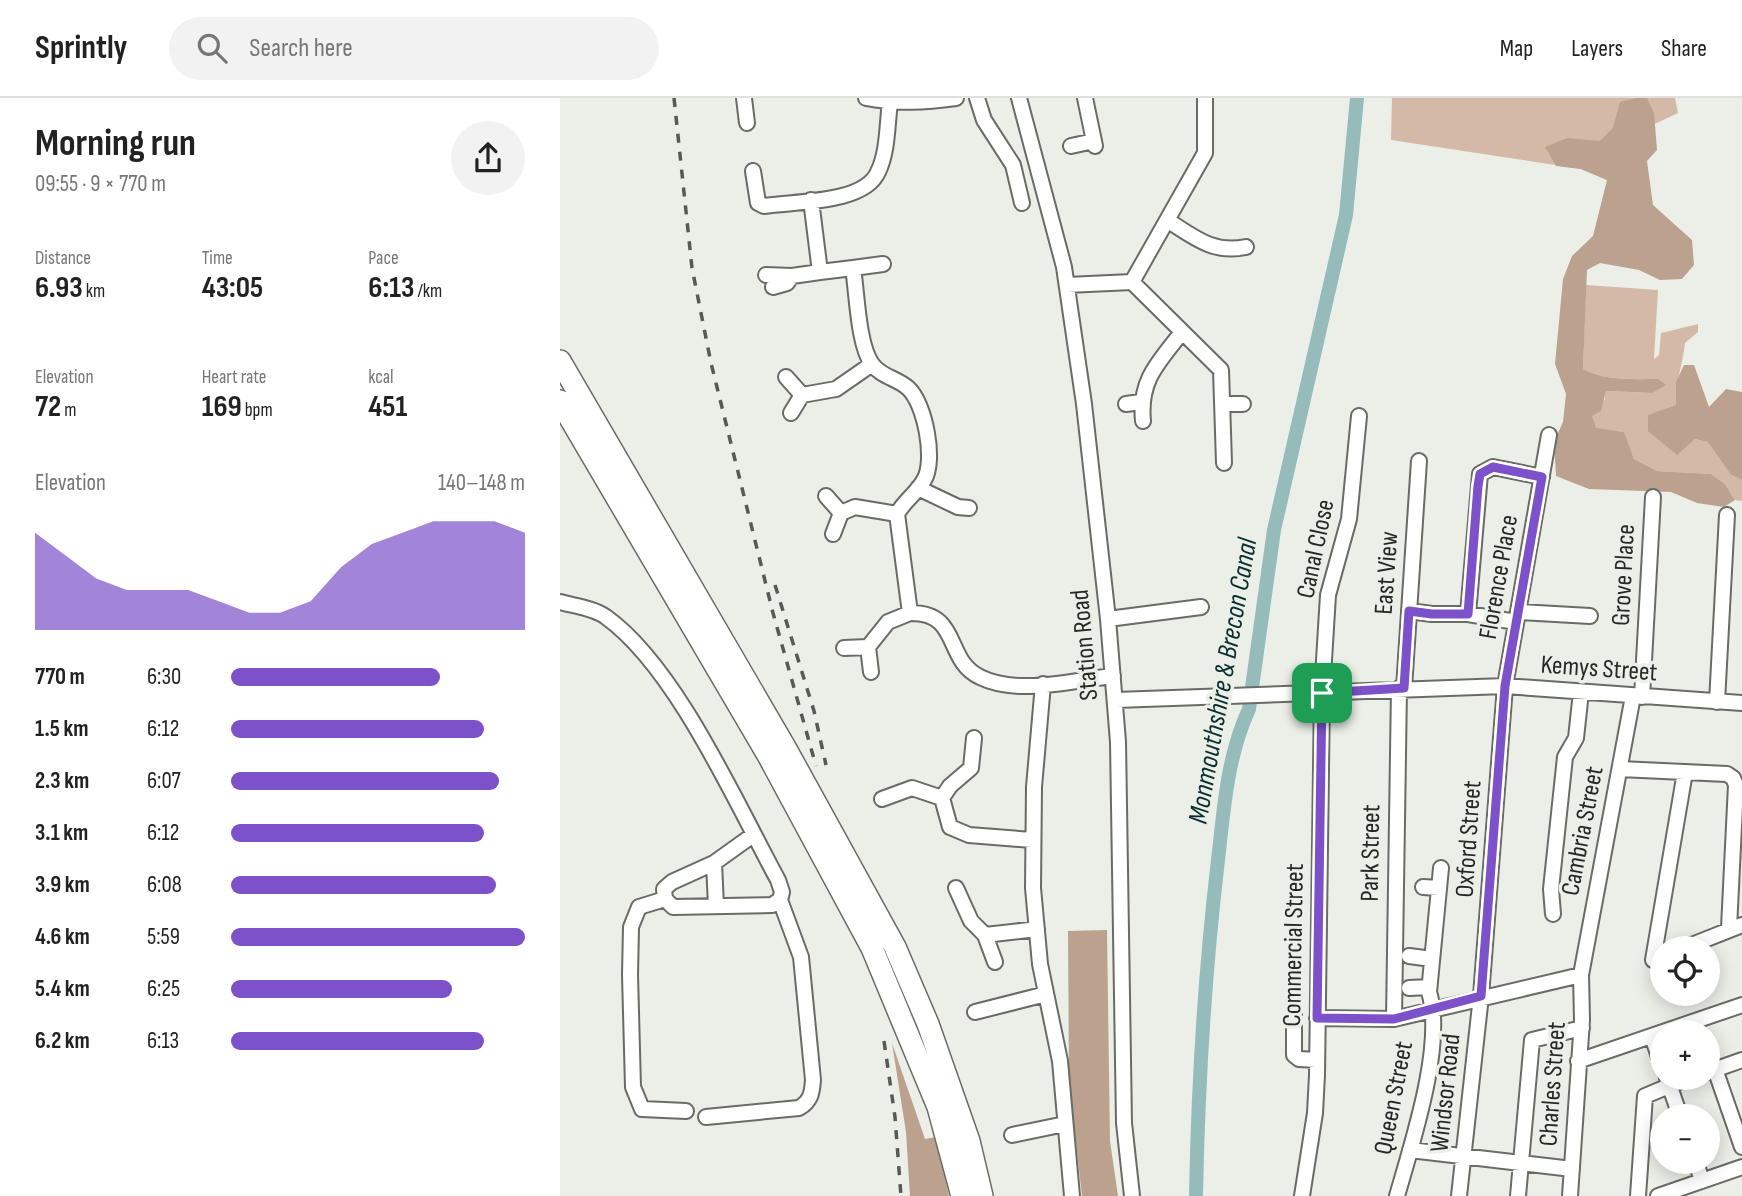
<!DOCTYPE html>
<meta charset="utf-8">
<style>
:root{--surface:#fff;--page:#f2f2f2;--text:#222;--muted:#767676;--line:#e0e0e0;--accent:#7c51ca}
body{margin:0;font-family:"Sofia Sans Condensed",sans-serif;background:var(--page);color:var(--text);height:100vh;display:flex;flex-direction:column;font-size:26px;white-space:nowrap}
*{box-sizing:border-box;margin:0}
p{font-size:23px;color:var(--muted)}
.icon{flex:none;width:38px;height:38px;fill:none;stroke:currentColor;stroke-width:2;stroke-linecap:round;stroke-linejoin:round}
.map{position:relative;flex:1;overflow:hidden}
.sheet{display:flex;flex-direction:column;background:var(--surface);width:560px}
.sheet>*{flex:none}
.fabs{position:absolute;left:1090px;top:838px;display:grid;gap:14px}
.fabs a{display:grid;place-items:center;width:70px;height:70px;border-radius:50%;background:var(--surface);box-shadow:0 4px 18px #0003;font-size:35px}
.pin{position:absolute;display:grid;place-items:center;width:60px;height:60px;color:#fff;margin:-30px;border-radius:14px;box-shadow:0 4px 10px #0006}
.round{display:grid;place-items:center;flex:none;width:74px;height:74px;border-radius:37px;background:var(--page)}
.head{display:flex;align-items:center;justify-content:space-between;height:119px;padding:0 35px}
h1{font-size:38px;font-weight:700;line-height:52px}
.stats{display:grid;grid-template-columns:repeat(3,1fr);gap:10px;height:119px;padding:7px 35px}
.stats div{display:grid;align-content:center}
.stats b{font-size:30px;font-weight:700}
.stats small{font-size:19px;font-weight:400}
.stats p{font-size:19px}
.chart{height:196px;padding:14px 35px}
.chart p{display:flex;justify-content:space-between}
.chart svg{width:100%;height:126px;margin-top:7px;fill:var(--accent);opacity:.7}
ul{padding:0 35px;list-style:none;font-size:23px}
li{display:grid;grid-template-columns:112px 84px 1fr;align-items:center;height:52px}
li i{height:18px;border-radius:9px;background:var(--accent)}
header{display:flex;align-items:center;gap:42px;box-sizing:border-box;height:98px;padding:0 35px;background:var(--surface);border-bottom:2px solid var(--line)}
header strong{font-size:33px}
nav{display:flex;gap:38px;margin-inline-start:auto;font-size:24px}
.search{width:490px;height:63px;background:var(--page);display:flex;align-items:center;gap:18px;box-sizing:border-box;padding:0 24px;border-radius:38px;color:var(--muted);font-size:26px}
main{display:flex;flex:1;min-height:0}
.map>svg:first-child{display:block}
.green{fill:#d4baa6}
.forest{fill:#bca28e}
.lines{fill:none;stroke-linecap:round;stroke-linejoin:round}
.canal{stroke:#95bcbb;stroke-width:14}
.minor-casing{stroke:#696c65;stroke-width:18}
.highway-casing{stroke:#696c65;stroke-width:24}
.minor{stroke:#fff;stroke-width:14}
.highway{stroke:#fff;stroke-width:21}
.rail{stroke:#565954;stroke-width:3.5;stroke-dasharray:9 9;stroke-linecap:butt}
.route-casing{stroke:#fff;stroke-width:14}
.route{stroke:#7c51ca;stroke-width:9}
.labels{text-anchor:middle;dominant-baseline:central;stroke-width:7;stroke-linejoin:round;paint-order:stroke}
.street-label{font-size:26px;fill:#262825;stroke:#ebefe7}
.water-label{font-size:28px;font-style:italic;fill:#083030;stroke:#ebefe7}
</style>
<header>
<strong>Sprintly</strong>
<div class="search"><svg class="icon" aria-label="search" viewBox="0 0 24 24"><circle cx="10" cy="10" r="6"/><path d="M15 15l6 6"/></svg>Search here</div>
<nav><a>Map</a><a>Layers</a><a>Share</a></nav>
</header>
<main>
<section class="sheet">
<div class="head"><div><h1>Morning run</h1><p>09:55 · 9 × 770 m</p></div><a class="round"><svg class="icon" aria-label="share" viewBox="0 0 24 24"><path d="M12 15V3M7 8l5-5 5 5M5 13v7h14v-7"/></svg></a></div>
<div class="stats">
<div><p>Distance</p><b>6.93<small> km</small></b></div>
<div><p>Time</p><b>43:05</b></div>
<div><p>Pace</p><b>6:13<small> /km</small></b></div>
</div>
<div class="stats">
<div><p>Elevation</p><b>72<small> m</small></b></div>
<div><p>Heart rate</p><b>169<small> bpm</small></b></div>
<div><p>kcal</p><b>451</b></div>
</div>
<div class="chart"><p><span>Elevation</span>140–148 m</p>
<svg viewBox="0 0 160 44" preserveAspectRatio="none"><path d="M0 44V10L10 18L20 26L30 30L40 30L50 30L60 34L70 38L80 38L90 34L100 22L110 14L120 10L130 6L140 6L150 6L160 10V44z"/></svg>
</div>
<ul>
<li><b>770 m</b>6:30<i style="width:71%"></i></li>
<li><b>1.5 km</b>6:12<i style="width:86%"></i></li>
<li><b>2.3 km</b>6:07<i style="width:91%"></i></li>
<li><b>3.1 km</b>6:12<i style="width:86%"></i></li>
<li><b>3.9 km</b>6:08<i style="width:90%"></i></li>
<li><b>4.6 km</b>5:59<i style="width:100%"></i></li>
<li><b>5.4 km</b>6:25<i style="width:75%"></i></li>
<li><b>6.2 km</b>6:13<i style="width:86%"></i></li>
</ul>
</section>
<div class="map">
<svg width="1182" height="1098" viewBox="0 0 1182 1098">
<rect width="100%" height="100%" fill="#ebefe7"/>
<path class="green" d="M832 0H1115L1118 15 1065 40 1047 82 1021 71 831 42Z
M1026 187 1098 192 1094 261 1099 257 1101 235 1138 226V234L1125 245C1123 266 1115 285 1116 306 1117 316 1130 332 1135 341L1149 344 1171 377 1182 382V403L1175 402 1165 386 1151 376 1097 373 1074 361 1063 334 1036 331 1031 318 1045 301V293L1092 295 1098 281C1073 281 1046 283 1023 271Z"/>
<path class="forest" d="M1076 0H1087L1094 15 1097 52 1087 63 1093 107 1132 142 1134 167 1122 181 1100 182 1079 172 1040 165 1027 172 1023 271C1046 283 1073 281 1098 281L1106 287 1092 295 1046 293 1041 313 1032 318 1036 330 1064 334 1074 361 1097 373 1151 376 1165 386 1175 402 1164 409 1137 405 1111 394 1029 391 996 378 994 344 1003 324 1006 296 995 266 1003 181 1012 158 1033 138 1047 82 1021 71 996 68 985 49 1007 40 1040 43 1053 30 1060 4Z
M1124 267H1134L1149 309 1166 291 1182 294V382L1171 377 1148 344 1135 341 1117 357 1088 333V317L1116 307V284Z
M547 832 550 1043 558 1098H522L509 983 508 833Z
M332 945 365 1041 376 1039 389 1098H350L346 1034Z"/>
<g class="lines">
<path class="canal" d="M636 1098C638 986 645 873 658 762 664 710 667 659 689 611L714 432 786 117 797 0"/>
<defs>
<path id="minor" d="M184 0 187 25
M306 0C337 6 366 4 396 0
M417 0 424 22 453 67 462 105
M459 0 504 169 524 306 548 521 558 644 564 1025 572 1098
M525 0 535 48
M511 48 534 43
M193 73 198 105 204 108C235 103 304 106 318 74 328 54 327 26 330 4
M251 102 260 174 293 170C297 195 298 247 312 266 321 279 337 280 348 290 365 305 376 363 364 382 357 395 344 403 337 416L350 515C401 514 384 562 420 579 458 598 513 582 553 578
M607 122C634 139 653 156 686 149
M293 170 323 166
M206 177 232 178 260 174
M572 184 661 272 664 365
M507 187 572 184 645 55V0
M213 189 227 185 232 178
M226 279 242 297 231 315
M242 297 276 291 312 266
M566 306 581 304
M662 306H683
M583 323C579 282 598 265 622 234
M358 390 398 409 409 410
M266 398 281 415
M273 436 281 415 295 409 337 416
M0 504C14 508 34 510 46 519 116 569 176 705 218 782L222 794 220 802 212 807 113 809 105 801 104 791 112 784 154 765 193 737
M849 513 872 516H908
M958 514 1030 518
M548 521 641 509
M956 524 908 516 920 376 933 369 982 379
M284 550 308 549
M311 574 308 549 328 524 350 515
M483 586 474 689 473 790 480 866 500 963 512 1098
M844 590 859 363
M1082 599 1093 399
M556 602 945 588 1182 605
M1157 604 1167 417
M414 640 411 670 390 688 382 700 390 729 409 737 472 742
M1060 671 1167 676 1173 680 1176 687 1169 830
M322 701 352 690 382 700
M154 765 156 808
M863 789 879 790
M396 790 411 823 425 837 477 831
M105 801 79 809 71 829 70 877 73 989 82 1011 126 1013
M993 816 991 791 1005 659 1016 640 1021 594
M425 837 435 864
M1124 850 1182 827
M849 858 872 861
M1102 858 1093 862 1125 674
M849 890 869 889
M734 903V957L739 961 757 962
M415 914 486 896
M757 920 834 921 1021 877
M834 921 839 590
M1092 938 1102 968
M1018 963 1182 907
M1155 971 1182 1049
M1148 974 1182 962
M1107 980 1120 1018
M146 1019 239 1010C251 1003 252 995 253 982L241 859 220 802
M452 1037 505 1026
M850 1052 1012 1071
M1136 1064 1142 1083
M742 1098 755 1015 757 977 762 595 768 497 789 421 799 318
M837 1098C852 1045 885 946 869 894L881 770
M899 1098 921 898 945 588 989 337
M958 1098 972 942 1022 930
M1010 1098 1022 922 1021 877 1073 598
M1078 1098 1085 998 1128 980
M1098 1098 1182 1069"/>
<path id="highway" d="M0 263 226 651 335 849 368 926 409 1043 422 1098
M0 303 209 659 312 850 378 1009 402 1098"/>
</defs>
<use href="#minor" class="minor-casing"/>
<use href="#highway" class="highway-casing"/>
<use href="#minor" class="minor"/>
<use href="#highway" class="highway"/>
<path class="rail" d="M114 0 132 170 151 265 213 515 256 668
M215 487 254 613 266 667
M324 943 335 1019 341 1098"/>
</g>
<g class="lines">
<defs>
<path id="route" d="M933 369 982 379 945 588 921 898 834 921 757 920 762 595 844 590 849 513 872 516H908L918 388 920 376Z"/>
</defs>
<use href="#route" class="route-casing"/>
<use href="#route" class="route"/>
</g>
<g class="labels">
<g class="street-label">
<text transform="translate(756 451) rotate(-78)">Canal Close</text>
<text transform="translate(827 475) rotate(-86)">East View</text>
<text transform="translate(1064 477) rotate(-87)">Grove Place</text>
<text transform="translate(939 479) rotate(-80)">Florence Place</text>
<text transform="translate(525 547) rotate(-95)">Station Road</text>
<text transform="translate(1039 571) rotate(4)">Kemys Street</text>
<text transform="translate(1023 733) rotate(-79)">Cambria Street</text>
<text transform="translate(909 741) rotate(-86)">Oxford Street</text>
<text transform="translate(811 755) rotate(-89)">Park Street</text>
<text transform="translate(734 847) rotate(-89)">Commercial Street</text>
<text transform="translate(993 986) rotate(-86)">Charles Street</text>
<text transform="translate(886 995) rotate(-84)">Windsor Road</text>
<text transform="translate(834 1000) rotate(-79)">Queen Street</text>
</g>
<g class="water-label">
<text transform="translate(663 583) rotate(-80)">Monmouthshire &amp; Brecon Canal</text>
</g>
</g>
</svg>
<div class="fabs">
<a><svg class="icon" aria-label="locate" viewBox="0 0 24 24"><circle cx="12" cy="12" r="6"/><path d="M12 2v4M12 18v4M2 12h4M18 12h4"/></svg></a>
<a>+</a>
<a>−</a>
</div>
<div class="pin" style="left:762px;top:595px;background:#1e9e55"><svg class="icon" aria-label="arrive" viewBox="0 0 24 24"><path d="M6 21V4h12l-3 4 3 4H6"/></svg></div>
</div>
</main>
